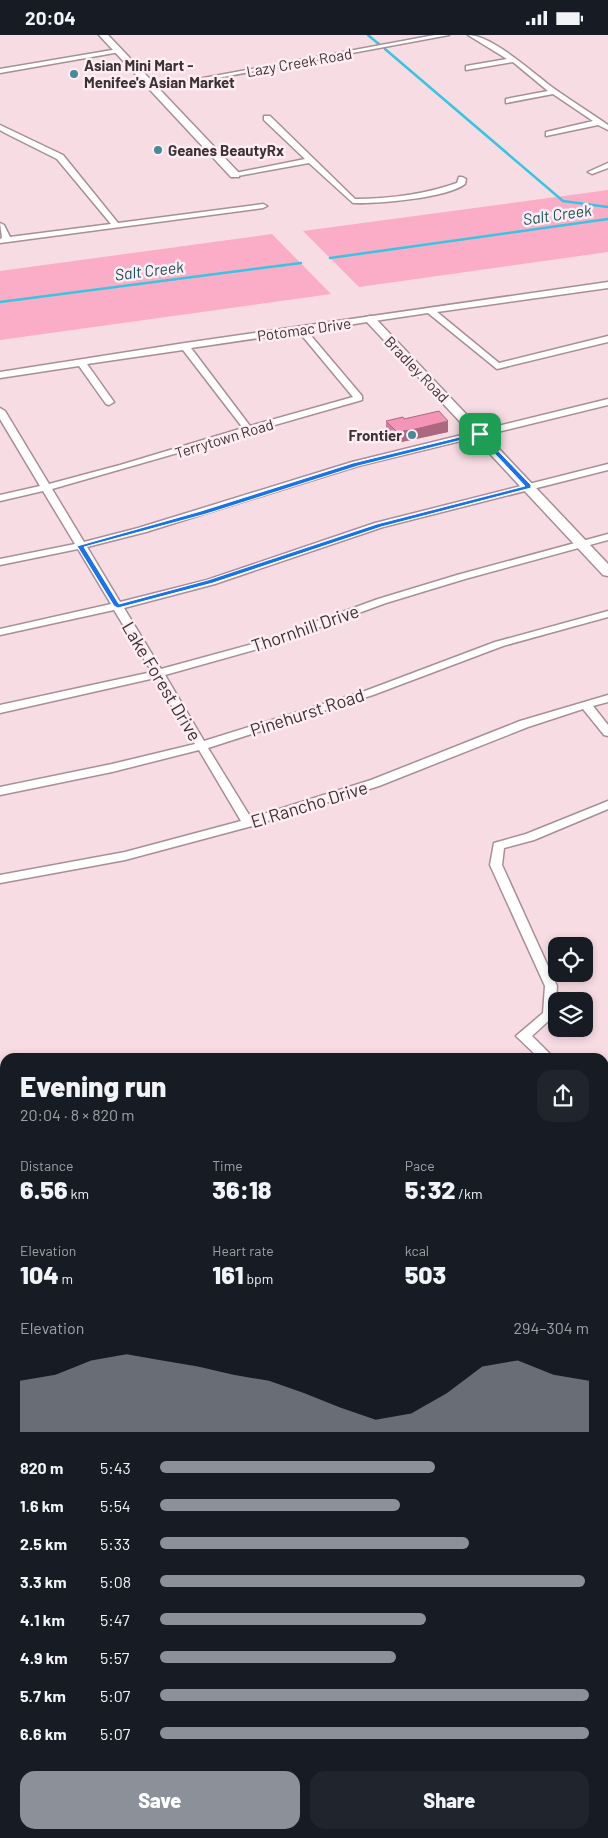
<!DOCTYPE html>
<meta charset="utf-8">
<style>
:root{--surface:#171b24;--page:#20242c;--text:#f1f3f6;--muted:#9ea1a6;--accent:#8c9099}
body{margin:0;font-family:Barlow,sans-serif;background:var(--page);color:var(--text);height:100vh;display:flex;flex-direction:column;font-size:19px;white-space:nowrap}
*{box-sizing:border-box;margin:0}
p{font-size:16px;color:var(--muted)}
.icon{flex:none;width:28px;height:28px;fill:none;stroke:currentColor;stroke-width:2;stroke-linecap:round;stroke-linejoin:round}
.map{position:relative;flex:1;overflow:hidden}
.drawer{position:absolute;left:0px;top:1018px;width:609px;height:786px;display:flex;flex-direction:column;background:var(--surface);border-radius:15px 15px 0 0;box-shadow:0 2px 8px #0003}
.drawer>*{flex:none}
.buttons{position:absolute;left:548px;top:902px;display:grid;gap:10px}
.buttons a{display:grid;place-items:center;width:45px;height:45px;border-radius:10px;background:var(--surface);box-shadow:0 2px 8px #0003;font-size:25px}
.pin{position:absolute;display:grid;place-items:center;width:42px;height:42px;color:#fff;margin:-21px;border-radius:10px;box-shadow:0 2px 8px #0006}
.round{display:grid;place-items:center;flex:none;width:52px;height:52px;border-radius:15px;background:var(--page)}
.head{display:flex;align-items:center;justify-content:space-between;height:85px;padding:0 20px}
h1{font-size:28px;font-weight:800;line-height:38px}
.figures{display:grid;grid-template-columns:repeat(3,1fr);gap:8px;height:85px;padding:5px 20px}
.figures div{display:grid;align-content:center}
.figures b{font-size:25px;font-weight:800}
.figures small{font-size:14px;font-weight:400}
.figures p{font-size:14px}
.chart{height:140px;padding:10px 20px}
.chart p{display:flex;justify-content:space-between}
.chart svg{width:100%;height:90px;margin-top:5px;fill:var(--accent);opacity:.7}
.action{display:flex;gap:10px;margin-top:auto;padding:10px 20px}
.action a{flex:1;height:58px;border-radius:15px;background:var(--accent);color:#fff;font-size:20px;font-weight:800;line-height:58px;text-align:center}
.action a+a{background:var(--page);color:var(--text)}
ul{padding:0 20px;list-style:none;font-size:16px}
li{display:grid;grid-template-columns:80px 60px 1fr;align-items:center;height:38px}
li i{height:12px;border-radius:6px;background:var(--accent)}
.status{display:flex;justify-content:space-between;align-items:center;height:35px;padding:0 25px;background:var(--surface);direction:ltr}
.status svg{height:14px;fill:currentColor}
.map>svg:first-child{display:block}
.green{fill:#fbacc7}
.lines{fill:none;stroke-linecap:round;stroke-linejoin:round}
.stream{stroke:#37c5e1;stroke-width:2.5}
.minor-casing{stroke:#a88e96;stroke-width:3}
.tertiary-casing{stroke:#a88e96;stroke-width:3}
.motorway-casing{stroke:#3d7d8d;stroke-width:2}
.minor{fill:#fff;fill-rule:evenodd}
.tertiary{fill:#fff;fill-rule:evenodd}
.motorway{fill:#3ea6bd;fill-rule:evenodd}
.wall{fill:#d27f9d}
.shaded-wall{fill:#ab687f}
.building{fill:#f494b6;stroke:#ab687f}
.route{fill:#1a73e8;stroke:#fff;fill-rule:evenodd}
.poi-dot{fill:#478a9a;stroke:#feedf2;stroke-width:2}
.labels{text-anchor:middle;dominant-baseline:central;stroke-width:5;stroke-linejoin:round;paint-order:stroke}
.far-street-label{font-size:15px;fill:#3c3135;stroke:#feedf2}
.far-poi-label{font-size:15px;font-weight:bold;fill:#3c3135;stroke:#feedf2;text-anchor:start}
.far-water-label{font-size:16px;font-style:italic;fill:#19525e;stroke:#feedf2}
.street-label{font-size:18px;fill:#3c3135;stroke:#feedf2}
</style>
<div class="status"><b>20:04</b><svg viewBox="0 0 49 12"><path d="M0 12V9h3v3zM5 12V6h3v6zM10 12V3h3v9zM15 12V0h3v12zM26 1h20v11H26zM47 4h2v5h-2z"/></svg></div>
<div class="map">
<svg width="608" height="1803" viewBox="0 0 608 1803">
<rect width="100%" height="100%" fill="#f8dce4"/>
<path class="green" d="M608 155V217L359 252 303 196Z
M272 199 331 259 0 305V236Z"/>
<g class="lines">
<path class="stream" d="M368 0 380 10
M385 14 563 166 608 172
M330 223 608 184
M0 267 301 228"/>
<defs>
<path id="minor" d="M435 0H449L153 55 149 53Z
M468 0C493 0 535 40 556 55 573 67 591 78 608 90V95L598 90 546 101V97L593 86 553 59 506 68V64L548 56 513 27 466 35V31L507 24Z
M118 14 121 16 120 17 0 38V34Z
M264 81H270L355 164C388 164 426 159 457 148L459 142H462L466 144 465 149C447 163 377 169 353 168L309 128 232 142V138H235L305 124 264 85Z
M0 90 63 120 118 188 263 169 267 171 263 173 0 208V204L2 203 0 188 4 190 10 202 111 189 57 124 5 98 0 95Z
M608 128V133L592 139 588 137Z
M608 247V253L437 277 499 328 608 301V307L497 334 428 278 307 296 362 361V365L52 454 84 507 138 493 352 427 608 364V370L358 431 146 497 87 512 120 567 207 545 375 488 608 429V435L383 492 215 549 124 573 161 634 260 607 378 564 457 540 608 499V505L465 544 386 568 268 611 165 640 204 706 365 656 495 607 608 576V582L503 611 373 660 208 713 251 783 371 745 520 686 608 660V667L593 671 608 690V701L604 700 583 674 528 692 379 751 252 791 125 825 0 848V840L125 817 241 786 199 715 112 737 0 760V752L112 729 195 709 155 643 0 678V670L152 637 114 575 0 600V594L111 569 78 514 0 530V524L75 509 43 456 0 466V460L40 451 0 384V373L5 376 49 449 120 430 243 393 183 315 87 329 114 367 109 370 106 369 79 331 0 343V337L185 308ZM299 297 353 362 250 391 191 313Z
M608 766V774L534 805 504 813 502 830 557 951 555 980 532 1001 553 1022H538L516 1001 543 978 545 951 490 830 494 808 526 799Z
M604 1044 608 1045V1055L604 1054Z"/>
<path id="tertiary" d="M99 0H108L239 138V142H231Z
M370 281 374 282 608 529V541L603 540 366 286 364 284 366 282Z"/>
<path id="motorway" d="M0 1506 5 1508V1539L0 1537Z
M0 1573 5 1575V1607L0 1605Z
M244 1799H281L283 1803H245Z
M344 1799H381L383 1803H345Z"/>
</defs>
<use href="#minor" class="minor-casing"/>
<use href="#tertiary" class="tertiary-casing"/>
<use href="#motorway" class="motorway-casing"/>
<use href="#minor" class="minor"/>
<use href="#tertiary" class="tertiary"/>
<use href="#motorway" class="motorway"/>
</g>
<path class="wall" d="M404 384 448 397 416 404 396 408 386 396V386Z"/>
<path class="shaded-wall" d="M448 386V397L416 404 396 408 397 397Z"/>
<path class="building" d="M439 376 448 386 416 394 397 397 386 386 403 382 404 384Z"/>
<path class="route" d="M480 397 531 450V453L381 492 213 548 118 573 114 571 77 511 201 476 353 428ZM478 401 525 451 377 489 208 545 119 569 84 512 206 479 358 431Z"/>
<g class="poi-dot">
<circle cx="74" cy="39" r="5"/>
<circle cx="158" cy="115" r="5"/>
<circle cx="412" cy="400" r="5"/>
</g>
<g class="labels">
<g class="far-street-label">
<text transform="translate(299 27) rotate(-10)">Lazy Creek Road</text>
<text transform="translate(304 294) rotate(-8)">Potomac Drive</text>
<text transform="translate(417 334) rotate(46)">Bradley Road</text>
<text transform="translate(224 403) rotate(-17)">Terrytown Road</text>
</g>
<g class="far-poi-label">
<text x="84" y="30">Asian Mini Mart -<tspan x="84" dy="17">Menifee's Asian Market</tspan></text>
<text x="168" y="115">Geanes BeautyRx</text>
<text x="402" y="400" text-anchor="end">Frontier</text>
</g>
<g class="far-water-label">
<text transform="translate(557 179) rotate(-8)">Salt Creek</text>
<text transform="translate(149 235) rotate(-7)">Salt Creek</text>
</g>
<g class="street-label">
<text transform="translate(305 593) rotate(-19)">Thornhill Drive</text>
<text transform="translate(162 646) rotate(59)">Lake Forest Drive</text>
<text transform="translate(307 677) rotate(-18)">Pinehurst Road</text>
<text transform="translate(309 769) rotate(-17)">El Rancho Drive</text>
</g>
</g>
</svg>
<div class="buttons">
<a><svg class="icon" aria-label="locate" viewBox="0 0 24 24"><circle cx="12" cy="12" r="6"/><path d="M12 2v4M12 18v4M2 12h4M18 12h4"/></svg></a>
<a><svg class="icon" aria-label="layers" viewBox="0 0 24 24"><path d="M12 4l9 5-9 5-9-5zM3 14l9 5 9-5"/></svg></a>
</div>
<div class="pin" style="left:480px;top:399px;background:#1e9e55"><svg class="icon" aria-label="arrive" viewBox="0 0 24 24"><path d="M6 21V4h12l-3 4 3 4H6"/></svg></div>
<section class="drawer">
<div class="head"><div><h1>Evening run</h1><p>20:04 · 8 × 820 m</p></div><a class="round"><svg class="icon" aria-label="share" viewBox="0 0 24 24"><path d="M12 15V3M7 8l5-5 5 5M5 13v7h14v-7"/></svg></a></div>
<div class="figures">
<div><p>Distance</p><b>6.56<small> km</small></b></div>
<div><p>Time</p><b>36:18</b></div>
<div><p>Pace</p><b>5:32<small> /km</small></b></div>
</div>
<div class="figures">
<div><p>Elevation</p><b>104<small> m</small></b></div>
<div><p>Heart rate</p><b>161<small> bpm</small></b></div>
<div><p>kcal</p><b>503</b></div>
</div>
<div class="chart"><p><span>Elevation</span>294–304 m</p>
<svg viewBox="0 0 160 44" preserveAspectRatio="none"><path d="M0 44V19L10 16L20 9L30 6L40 9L50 12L60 16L70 19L80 25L90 32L100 38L110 35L120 25L130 12L140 9L150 16L160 19V44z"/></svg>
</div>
<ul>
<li><b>820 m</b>5:43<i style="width:64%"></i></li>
<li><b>1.6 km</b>5:54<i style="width:56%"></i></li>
<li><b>2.5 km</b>5:33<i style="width:72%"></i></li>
<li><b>3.3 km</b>5:08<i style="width:99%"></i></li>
<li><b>4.1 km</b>5:47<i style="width:62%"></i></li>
<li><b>4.9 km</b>5:57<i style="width:55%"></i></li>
<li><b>5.7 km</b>5:07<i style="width:100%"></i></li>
<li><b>6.6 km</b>5:07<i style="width:100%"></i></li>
</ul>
<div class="action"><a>Save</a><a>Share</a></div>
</section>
</div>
